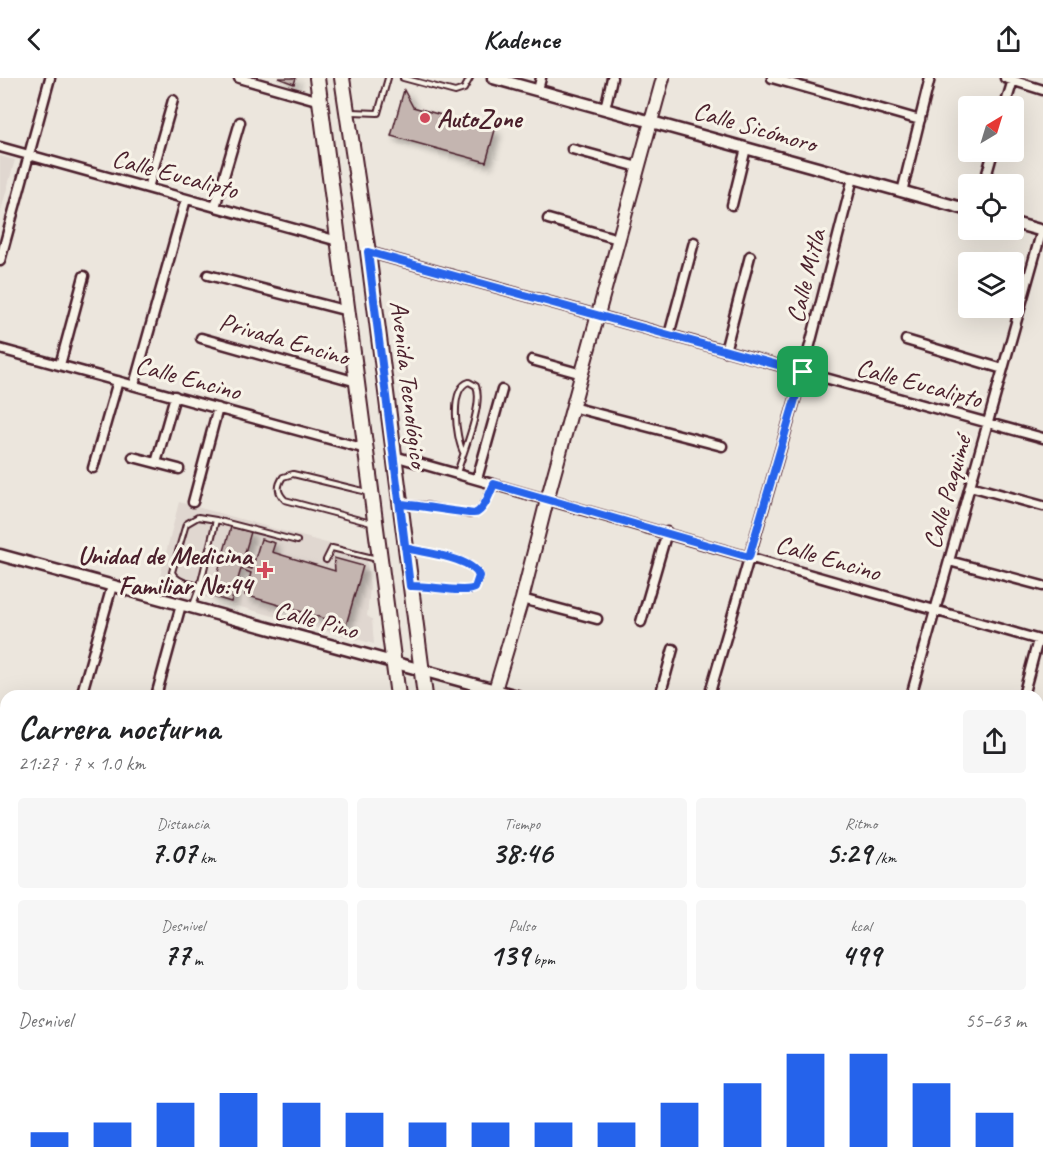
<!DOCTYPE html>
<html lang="es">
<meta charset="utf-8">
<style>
:root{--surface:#fff;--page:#f6f6f6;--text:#202124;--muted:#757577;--accent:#2563eb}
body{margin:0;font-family:Caveat,sans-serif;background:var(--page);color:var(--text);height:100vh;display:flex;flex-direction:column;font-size:22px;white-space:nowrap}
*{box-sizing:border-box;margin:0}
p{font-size:20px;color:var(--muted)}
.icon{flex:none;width:33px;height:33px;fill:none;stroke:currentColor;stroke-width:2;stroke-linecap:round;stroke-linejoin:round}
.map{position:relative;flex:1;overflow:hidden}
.details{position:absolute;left:0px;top:612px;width:1044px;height:486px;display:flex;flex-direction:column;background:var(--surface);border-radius:18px 18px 0 0;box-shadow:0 6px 24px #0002}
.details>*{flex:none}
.needle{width:39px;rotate:38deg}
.fabs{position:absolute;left:958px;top:18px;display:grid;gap:12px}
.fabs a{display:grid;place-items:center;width:66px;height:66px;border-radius:6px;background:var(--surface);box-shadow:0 6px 24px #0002;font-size:30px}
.pin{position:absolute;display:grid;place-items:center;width:51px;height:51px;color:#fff;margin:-26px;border-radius:12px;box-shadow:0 3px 9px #0006}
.round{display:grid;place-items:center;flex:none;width:63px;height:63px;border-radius:6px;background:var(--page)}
.head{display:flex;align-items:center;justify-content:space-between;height:102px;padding:0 18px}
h1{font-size:33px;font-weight:700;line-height:45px}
.metrics{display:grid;grid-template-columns:repeat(3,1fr);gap:9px;height:102px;padding:6px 18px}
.metrics div{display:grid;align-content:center;border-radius:6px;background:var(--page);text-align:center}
.metrics b{font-size:30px;font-weight:700}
.metrics small{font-size:16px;font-weight:400}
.metrics p{font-size:16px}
.chart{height:168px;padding:12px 18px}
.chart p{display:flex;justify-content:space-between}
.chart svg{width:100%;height:108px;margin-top:6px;stroke:var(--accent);stroke-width:6}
header{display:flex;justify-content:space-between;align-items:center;height:78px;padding:0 18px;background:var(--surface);font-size:27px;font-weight:700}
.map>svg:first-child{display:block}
.built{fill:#e0d7d0}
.green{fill:#d5c9c2;stroke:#907476;stroke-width:1.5}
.building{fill:#c4b5b0;stroke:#4a1f2b;stroke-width:1.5;filter:url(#shadow)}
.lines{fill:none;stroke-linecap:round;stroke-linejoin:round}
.service-casing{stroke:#4a1f2b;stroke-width:8}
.minor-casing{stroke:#4a1f2b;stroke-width:13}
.tertiary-casing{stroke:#4a1f2b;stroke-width:15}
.secondary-casing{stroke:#4a1f2b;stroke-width:16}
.primary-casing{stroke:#4a1f2b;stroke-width:18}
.service{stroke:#f7f3e8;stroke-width:4}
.minor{stroke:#f7f3e8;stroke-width:8}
.tertiary{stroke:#f7f3e8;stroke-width:10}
.secondary{stroke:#f7f3e8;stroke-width:12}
.primary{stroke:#f7f3e8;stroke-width:14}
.route-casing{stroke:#fff;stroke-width:12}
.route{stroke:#2563eb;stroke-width:8}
.poi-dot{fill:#d1495b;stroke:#f7f3e8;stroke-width:2}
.labels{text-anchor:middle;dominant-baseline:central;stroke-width:6;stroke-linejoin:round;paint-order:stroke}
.poi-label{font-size:26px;font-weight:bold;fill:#4a1f2b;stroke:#f7f3e8;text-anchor:start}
.street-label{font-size:26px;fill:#4a1f2b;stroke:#f7f3e8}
</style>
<header><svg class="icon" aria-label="back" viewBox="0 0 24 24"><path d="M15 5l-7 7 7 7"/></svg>Kadence<svg class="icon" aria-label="share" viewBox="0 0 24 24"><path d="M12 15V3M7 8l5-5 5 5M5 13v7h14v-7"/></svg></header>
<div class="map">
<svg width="1043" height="1098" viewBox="0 0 1043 1098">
<defs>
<filter id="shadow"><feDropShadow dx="5" dy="5" stdDeviation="3" flood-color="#0004"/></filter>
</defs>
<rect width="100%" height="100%" fill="#ece6dd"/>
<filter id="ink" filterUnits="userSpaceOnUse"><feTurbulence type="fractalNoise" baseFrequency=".0167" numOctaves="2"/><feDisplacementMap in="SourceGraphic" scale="12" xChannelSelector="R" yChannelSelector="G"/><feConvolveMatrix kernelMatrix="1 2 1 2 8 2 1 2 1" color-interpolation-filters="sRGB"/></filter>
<g filter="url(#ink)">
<path class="built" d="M0 78 15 82 0 136Z
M179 424 366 476 370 510 367 538 372 541 374 566 158 506Z"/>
<path class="green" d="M791 1092H889L887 1098H789Z"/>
<path class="building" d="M278 0H296L294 6Z
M404 12 413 29 495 52 486 84 391 58Z
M231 449 251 454 241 488 252 491 261 461 275 465 272 474 335 493 334 480 363 488 346 547 245 517 251 495 241 491 231 524 211 518Z
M6 681V697L1 696Z
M0 772 6 773V796L0 795Z"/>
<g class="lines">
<defs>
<path id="service" d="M403 0 455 14 464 11 470 0
M352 34 378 35 388 0
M457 395C463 375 484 326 476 308L469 304C449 310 456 360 463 374
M367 414 293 396 283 399C277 408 277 414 285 422L371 445
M404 426 426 427 470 437 480 432 493 408
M198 439 216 442 200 508C190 506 176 504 172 494L186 446Z
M216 442 297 463
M409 471C429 476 471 477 479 498L475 510C462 518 430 507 413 508
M326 482 332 470 377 481
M193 527 200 508
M1038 884 1043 886
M1038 933 1043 930"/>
<path id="minor" d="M239 0 320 23
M772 0 920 42
M1005 0 1043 12
M538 12 541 0
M1005 28 1013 2
M605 31 612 0
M0 69 338 163
M572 71 638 89
M984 106 993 74
M148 110 173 22
M902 114 930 0
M732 127 746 70
M215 129 240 44
M548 141 618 161
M368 174 1043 360
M0 183 50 0
M208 197 348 233
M669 257 694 164
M201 260 357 304
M906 262 1003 291
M0 271 366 371
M725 273 750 178
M532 282 582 296
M60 287 84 198
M134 307 186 121
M572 329 722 368
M394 378 1043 563
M133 379 179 391
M156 385 175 318
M93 390 118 303
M477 401 502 312
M970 408 1043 428
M193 424 218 330
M949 483 1043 508
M522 521 597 541
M641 544 667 454
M81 618 112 508
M156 618 181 527
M660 618 673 571
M709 618 803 294 853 100
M911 618 1042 152
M1023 618 1038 562
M0 836 6 838
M1038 853 1043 854
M1038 879 1043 860
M0 914 6 892
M0 956 6 958
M0 1087 6 1089
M18 1092 40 1098
M381 1092 403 1098
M678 1092 699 1098
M363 1098 364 1092
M617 1098 618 1092
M782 1098 783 1092
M894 1098 896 1092
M978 1098 980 1092
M1038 1098 1043 1076"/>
<path id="tertiary" d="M493 0 969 132
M1014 145 1043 153
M0 477 517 618
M0 651 6 653
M1038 764 1043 766"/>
<path id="secondary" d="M495 612 522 521 547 422 663 0"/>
<path id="primary" d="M317 0 398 618
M342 0 368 174 425 618
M461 1092 462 1098
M487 1092 488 1098"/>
</defs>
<use href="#service" class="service-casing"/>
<use href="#minor" class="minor-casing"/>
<use href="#tertiary" class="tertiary-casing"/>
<use href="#secondary" class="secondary-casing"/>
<use href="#primary" class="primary-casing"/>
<use href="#service" class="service"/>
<use href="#minor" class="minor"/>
<use href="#tertiary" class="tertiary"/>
<use href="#secondary" class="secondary"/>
<use href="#primary" class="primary"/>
</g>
</g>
<g class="lines" filter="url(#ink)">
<defs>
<path id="route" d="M803 294 749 479 494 406C490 414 485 431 476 435 473 437 412 426 400 426L410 508C427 507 464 516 475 510L479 498C472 479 424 475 405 470L368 174 803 294"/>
</defs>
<use href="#route" class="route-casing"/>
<use href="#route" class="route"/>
</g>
<g class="poi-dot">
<circle cx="425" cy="40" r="6"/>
<path d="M262 483h6v6h6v6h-6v6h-6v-6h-6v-6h6z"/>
</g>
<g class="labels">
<g class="poi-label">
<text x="437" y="40">AutoZone</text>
<text x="252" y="477" text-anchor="end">Unidad de Medicina<tspan x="252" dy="30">Familiar No:44</tspan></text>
</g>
<g class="street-label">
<text transform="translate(755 49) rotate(16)">Calle Sicómoro</text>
<text transform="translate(175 96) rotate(15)">Calle Eucalipto</text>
<text transform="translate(806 198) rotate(-76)">Calle Mitla</text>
<text transform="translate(284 261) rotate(16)">Privada Encino</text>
<text transform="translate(188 300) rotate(15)">Calle Encino</text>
<text transform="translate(919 305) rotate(15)">Calle Eucalipto</text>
<text transform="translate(409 306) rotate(83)">Avenida Tecnológico</text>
<text transform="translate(947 414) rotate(-74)">Calle Paquimé</text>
<text transform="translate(828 480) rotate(16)">Calle Encino</text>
<text transform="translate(316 542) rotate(15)">Calle Pino</text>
</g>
</g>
</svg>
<div class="fabs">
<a><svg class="needle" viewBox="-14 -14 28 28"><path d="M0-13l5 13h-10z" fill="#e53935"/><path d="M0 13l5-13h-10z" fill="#757577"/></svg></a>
<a><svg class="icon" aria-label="locate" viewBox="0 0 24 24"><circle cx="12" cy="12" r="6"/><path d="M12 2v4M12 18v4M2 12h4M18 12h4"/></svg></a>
<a><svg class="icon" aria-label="layers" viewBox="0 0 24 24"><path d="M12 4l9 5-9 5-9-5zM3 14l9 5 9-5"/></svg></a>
</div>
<div class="pin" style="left:803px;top:294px;background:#1e9e55"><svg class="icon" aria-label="arrive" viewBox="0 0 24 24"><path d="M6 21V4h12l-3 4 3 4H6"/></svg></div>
<section class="details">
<div class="head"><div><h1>Carrera nocturna</h1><p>21:27 · 7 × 1.0 km</p></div><a class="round"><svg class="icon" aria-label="share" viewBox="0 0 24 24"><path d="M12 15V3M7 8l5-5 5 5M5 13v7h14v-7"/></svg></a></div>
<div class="metrics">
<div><p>Distancia</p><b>7.07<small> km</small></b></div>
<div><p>Tiempo</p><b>38:46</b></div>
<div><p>Ritmo</p><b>5:29<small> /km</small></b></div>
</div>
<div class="metrics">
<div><p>Desnivel</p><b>77<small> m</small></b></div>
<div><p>Pulso</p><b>139<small> bpm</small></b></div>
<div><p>kcal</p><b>499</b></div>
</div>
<div class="chart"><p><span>Desnivel</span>55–63 m</p>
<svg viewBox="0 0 160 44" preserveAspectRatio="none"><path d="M5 44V38M15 44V34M25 44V26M35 44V22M45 44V26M55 44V30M65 44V34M75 44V34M85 44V34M95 44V34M105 44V26M115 44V18M125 44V6M135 44V6M145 44V18M155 44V30"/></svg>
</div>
</section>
</div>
